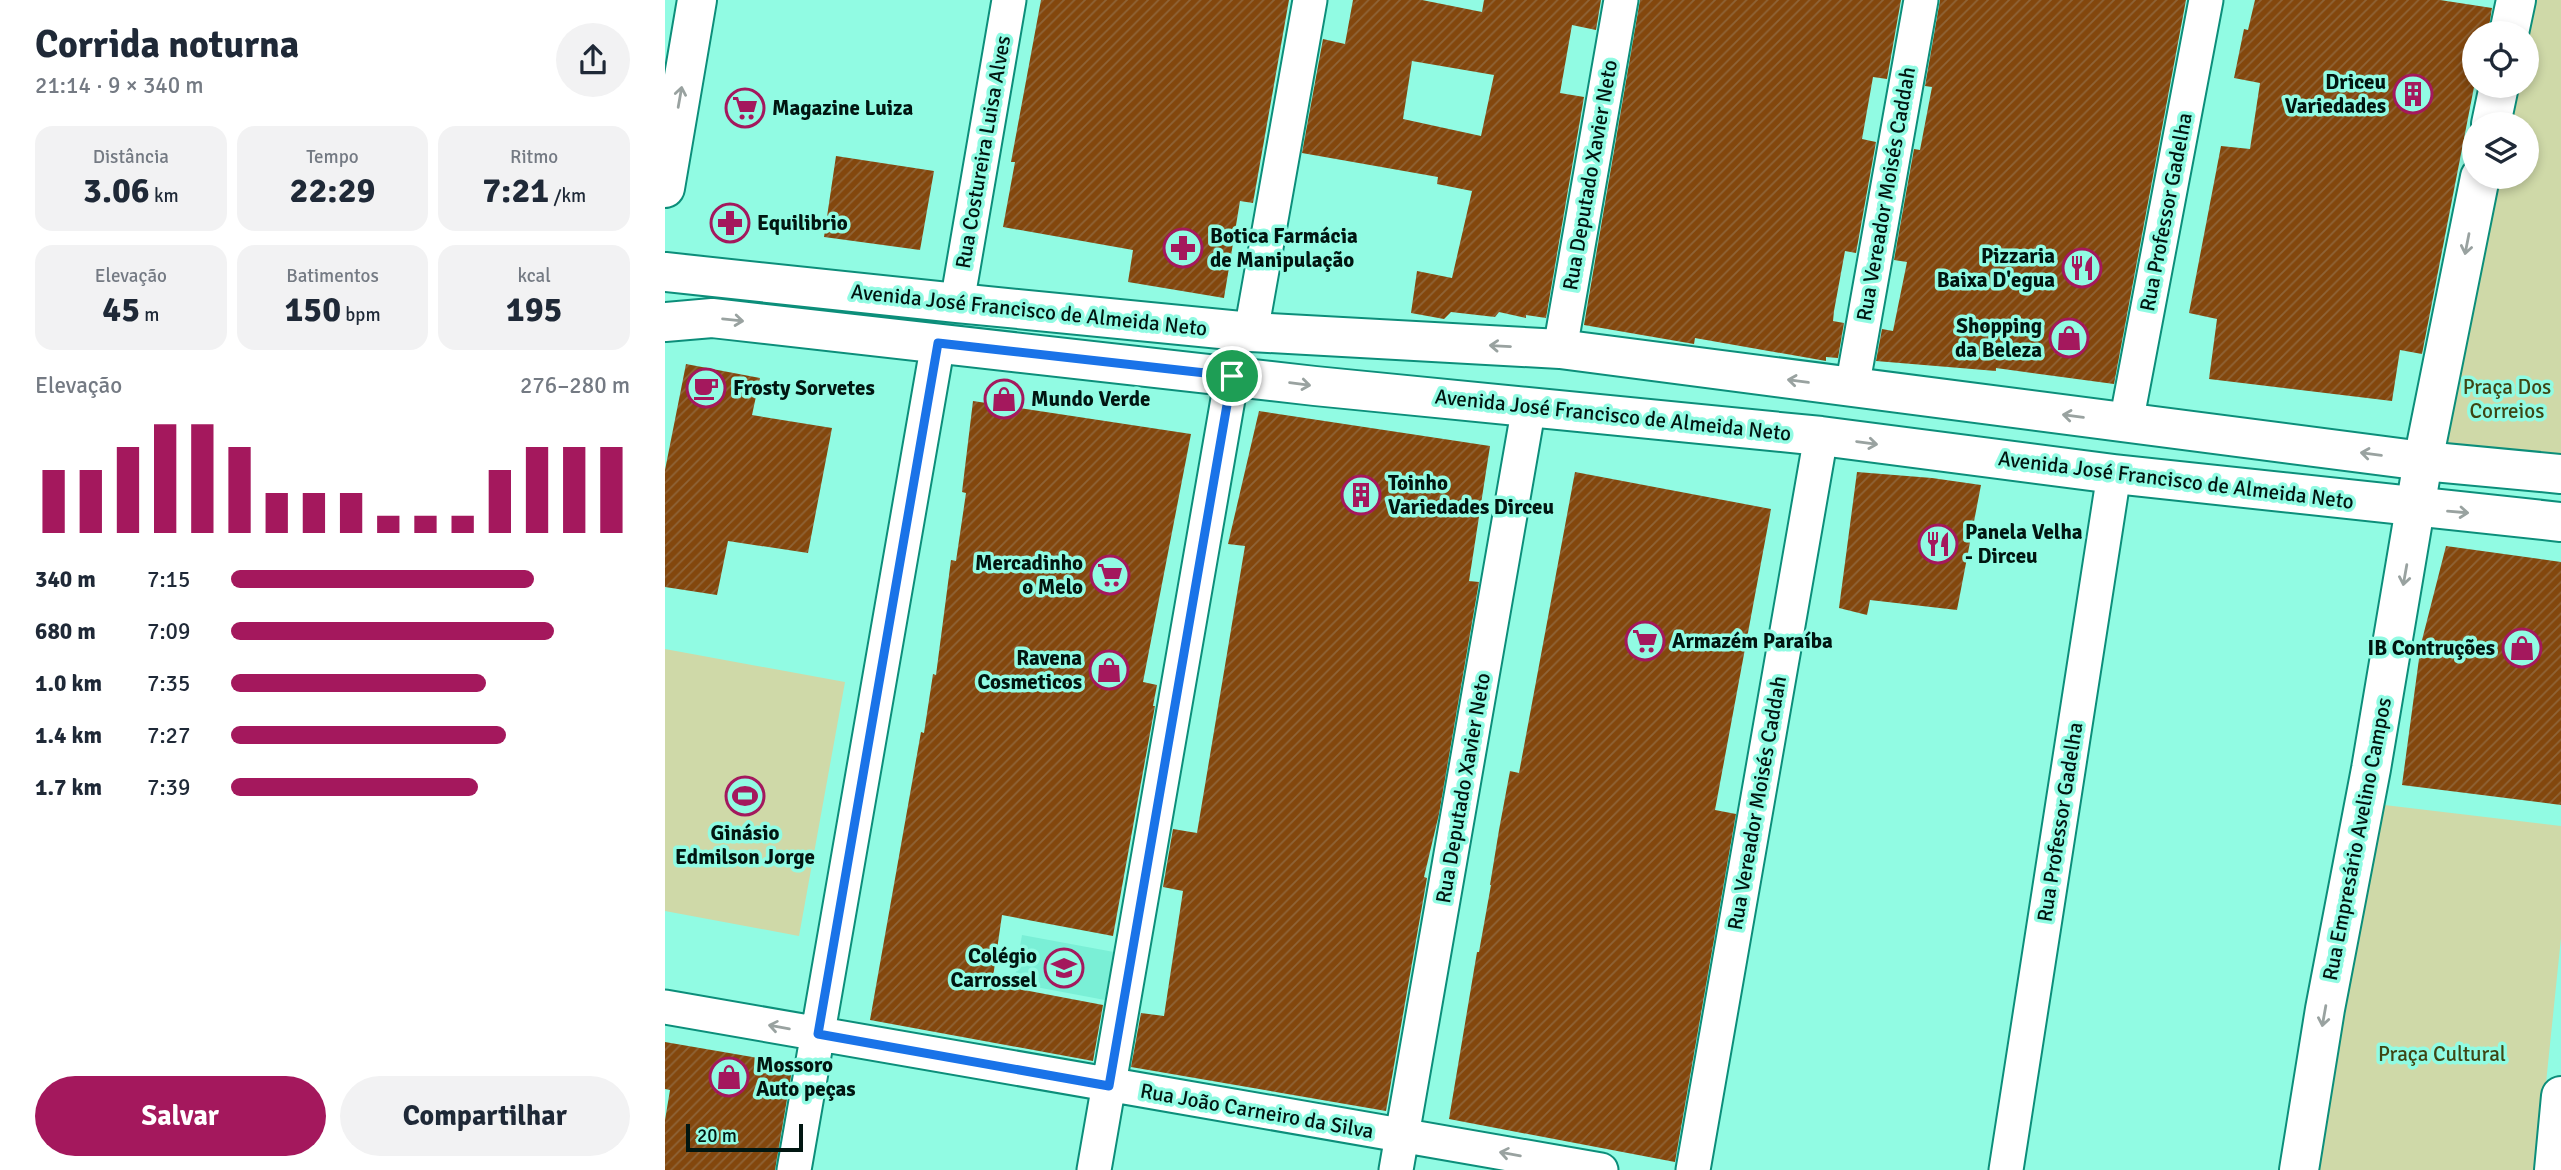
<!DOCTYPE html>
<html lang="pt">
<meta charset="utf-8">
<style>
:root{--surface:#fff;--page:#f2f2f3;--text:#1f2937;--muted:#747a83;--accent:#a4185d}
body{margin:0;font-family:Signika,sans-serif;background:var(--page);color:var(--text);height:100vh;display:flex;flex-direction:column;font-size:26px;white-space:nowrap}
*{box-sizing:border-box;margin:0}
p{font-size:23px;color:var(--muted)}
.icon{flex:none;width:38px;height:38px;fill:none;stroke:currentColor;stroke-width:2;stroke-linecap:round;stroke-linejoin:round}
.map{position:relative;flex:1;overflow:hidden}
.panel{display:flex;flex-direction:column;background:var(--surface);width:665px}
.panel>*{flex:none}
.buttons{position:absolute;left:1797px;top:21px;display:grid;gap:14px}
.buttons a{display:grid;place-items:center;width:77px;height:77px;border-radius:50%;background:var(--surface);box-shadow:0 4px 10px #0003;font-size:35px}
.scale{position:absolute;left:21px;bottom:18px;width:117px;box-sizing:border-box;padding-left:7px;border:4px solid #011611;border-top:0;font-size:19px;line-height:24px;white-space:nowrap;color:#011611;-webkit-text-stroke:5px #91fbe3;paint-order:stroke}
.pin{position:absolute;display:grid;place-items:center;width:60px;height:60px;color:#fff;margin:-30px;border:4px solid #fff;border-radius:50%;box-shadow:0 2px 7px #0007}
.round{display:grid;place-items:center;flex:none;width:74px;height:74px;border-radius:37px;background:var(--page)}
.head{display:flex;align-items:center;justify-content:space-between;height:119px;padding:0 35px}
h1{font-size:38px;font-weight:800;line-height:52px}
.metrics{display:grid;grid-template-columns:repeat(3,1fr);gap:10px;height:119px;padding:7px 35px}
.metrics div{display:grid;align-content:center;border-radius:18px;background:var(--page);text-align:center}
.metrics b{font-size:35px;font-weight:800}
.metrics small{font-size:19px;font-weight:400}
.metrics p{font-size:19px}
.chart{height:196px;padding:14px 35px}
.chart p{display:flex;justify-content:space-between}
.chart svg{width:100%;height:126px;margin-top:7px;stroke:var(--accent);stroke-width:6}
.cta{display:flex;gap:14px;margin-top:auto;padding:14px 35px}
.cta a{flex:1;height:80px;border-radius:42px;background:var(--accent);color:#fff;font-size:28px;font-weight:800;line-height:80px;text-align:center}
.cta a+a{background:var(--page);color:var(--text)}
ul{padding:0 35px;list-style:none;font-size:23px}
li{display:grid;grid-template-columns:112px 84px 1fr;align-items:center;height:52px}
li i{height:18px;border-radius:9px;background:var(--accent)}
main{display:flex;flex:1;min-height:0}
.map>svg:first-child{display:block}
.built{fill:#7aefd6}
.park{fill:#cfd9a8}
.building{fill:url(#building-hatch);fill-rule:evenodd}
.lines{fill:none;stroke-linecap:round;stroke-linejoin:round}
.minor-casing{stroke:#0c8e7a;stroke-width:37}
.tertiary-casing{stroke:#0c8e7a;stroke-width:42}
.secondary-casing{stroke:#0c8e7a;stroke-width:42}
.minor{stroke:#fff;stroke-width:33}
.tertiary{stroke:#fff;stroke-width:38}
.secondary{stroke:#fff;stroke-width:38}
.oneway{stroke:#99a2a0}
.route-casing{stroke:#fff;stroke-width:14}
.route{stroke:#1a73e8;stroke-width:9}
.labels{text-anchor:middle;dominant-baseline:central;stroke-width:7;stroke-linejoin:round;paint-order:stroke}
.poi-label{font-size:21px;font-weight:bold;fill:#011611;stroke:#91fbe3;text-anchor:start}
.street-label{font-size:21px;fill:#011611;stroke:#91fbe3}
.park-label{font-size:21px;fill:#3e4514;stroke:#91fbe3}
</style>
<main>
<section class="panel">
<div class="head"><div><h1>Corrida noturna</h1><p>21:14 · 9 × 340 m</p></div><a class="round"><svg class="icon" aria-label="share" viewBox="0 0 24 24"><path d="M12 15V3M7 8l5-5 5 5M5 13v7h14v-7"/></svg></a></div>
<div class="metrics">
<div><p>Distância</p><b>3.06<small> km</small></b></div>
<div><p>Tempo</p><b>22:29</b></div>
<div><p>Ritmo</p><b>7:21<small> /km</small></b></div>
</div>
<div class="metrics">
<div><p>Elevação</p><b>45<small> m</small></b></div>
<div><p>Batimentos</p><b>150<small> bpm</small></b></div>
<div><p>kcal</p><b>195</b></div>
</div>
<div class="chart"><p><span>Elevação</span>276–280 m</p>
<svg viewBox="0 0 160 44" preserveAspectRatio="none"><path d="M5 44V22M15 44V22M25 44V14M35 44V6M45 44V6M55 44V14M65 44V30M75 44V30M85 44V30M95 44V38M105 44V38M115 44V38M125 44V22M135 44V14M145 44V14M155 44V14"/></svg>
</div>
<ul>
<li><b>340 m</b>7:15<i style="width:76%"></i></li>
<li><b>680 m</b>7:09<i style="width:81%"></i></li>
<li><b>1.0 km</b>7:35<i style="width:64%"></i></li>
<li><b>1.4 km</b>7:27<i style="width:69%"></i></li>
<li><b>1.7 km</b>7:39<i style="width:62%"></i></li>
</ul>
<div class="cta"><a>Salvar</a><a>Compartilhar</a></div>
</section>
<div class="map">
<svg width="1896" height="1170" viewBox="0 0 1896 1170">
<defs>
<pattern id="building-hatch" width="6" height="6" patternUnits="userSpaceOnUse" patternTransform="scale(1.75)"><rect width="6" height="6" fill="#83470d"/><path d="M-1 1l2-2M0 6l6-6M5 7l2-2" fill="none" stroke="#8f6438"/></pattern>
</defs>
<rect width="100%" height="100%" fill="#91fbe3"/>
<path class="built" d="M357 935 449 952 440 1000 349 983Z"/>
<path class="park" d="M1864 0H1896V462L1778 449 1830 177H1862V124H1840L1848 86H1862Z
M0 649 180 682 134 936 0 911Z
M1711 804 1896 826V938L1872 1170H1649Z"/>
<path class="building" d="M376 0H624L588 203 575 201 559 298 463 282 468 250 338 227 350 162H346Z
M688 0H757L817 12 819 0H936L931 30 907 25 895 93 919 97 881 318 861 315V318L834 312 830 317 786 312 779 319 746 313 752 271 787 278 807 191 772 184 773 177 637 153 658 39 680 44ZM747 61 829 75 816 136 738 119Z
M975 0H1236L1222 79 1208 77 1197 139 1211 142 1191 253 1180 251 1169 311 1168 321 1179 323 1173 358 1161 357V361L1030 338 1029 344 919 325Z
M1275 0H1521L1449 384 1331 368V371L1211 361 1217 329 1228 331 1242 262 1229 260 1249 149 1255 150 1267 87 1260 86Z
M1590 0H1775L1827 8 1823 33H1810V82L1757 354 1735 350 1727 401 1544 379 1552 319 1524 313 1556 146 1585 149 1595 83 1569 78 1579 29 1583 30Z
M171 156 269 171 255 250 159 237Z
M21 364 95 378 87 415 167 428 143 553 63 541 52 595 0 587V470Z
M308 401 526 434 478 682 492 685 488 706H490L448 936 337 915 327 984 438 1005 428 1061 205 1020 256 732 259 733 268 674 271 675 286 560 291 561 301 493 297 492Z
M594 411 825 446 804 581 814 582 774 814 759 877 762 878 721 1111 466 1067 476 1013 499 1016 518 891 498 887 508 829 532 833 580 546 563 544Z
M910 472 1106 509 1050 810 1071 814 1010 1162 784 1119 812 952H814L826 885H825L834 830 845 771 854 773Z
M1192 472 1267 478 1316 485 1292 610 1205 600 1202 615 1174 608Z
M1781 546 1896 562V805L1737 785 1756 644Z
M0 1042 128 1064 110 1170H0V1120L5 1090 0 1089Z"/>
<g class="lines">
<defs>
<path id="minor" d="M292 303 344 0
M586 332 645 0
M895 349 956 0
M1187 388 1256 0
M1461 423 1541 0
M0 1007 936 1170
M129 1170 273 343
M429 1170 567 376
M731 1170 864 406
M1028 1170 1156 436
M1341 1170 1449 474"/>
<path id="tertiary" d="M1844 33 1851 0
M1826 124 1834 86
M1634 1170 1660 1009 1706 769 1758 461 1815 177
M1889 1170 1896 1096"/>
<path id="secondary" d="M0 188 32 0
M0 272 292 303 586 332 895 349 1758 461 1896 474
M0 322 47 318 650 386 1156 436 1449 474 1896 522"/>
</defs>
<use href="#minor" class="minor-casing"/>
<use href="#tertiary" class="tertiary-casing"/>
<use href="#secondary" class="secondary-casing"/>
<use href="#minor" class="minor"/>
<use href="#tertiary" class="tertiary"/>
<use href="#secondary" class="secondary"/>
</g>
<defs><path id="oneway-shaft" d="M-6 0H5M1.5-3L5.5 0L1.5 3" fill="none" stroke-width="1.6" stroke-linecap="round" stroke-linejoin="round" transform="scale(1.75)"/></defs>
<g class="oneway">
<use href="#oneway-shaft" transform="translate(15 97) rotate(-80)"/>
<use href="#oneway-shaft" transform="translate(1802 244) rotate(101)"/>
<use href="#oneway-shaft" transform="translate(68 320) rotate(6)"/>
<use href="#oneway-shaft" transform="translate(835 346) rotate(-177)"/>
<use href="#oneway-shaft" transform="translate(1133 381) rotate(-172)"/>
<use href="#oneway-shaft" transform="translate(635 384) rotate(7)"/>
<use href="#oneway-shaft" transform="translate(1408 416) rotate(-173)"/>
<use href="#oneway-shaft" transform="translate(1202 443) rotate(8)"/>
<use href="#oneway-shaft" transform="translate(1706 454) rotate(-173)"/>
<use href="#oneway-shaft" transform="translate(1793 512) rotate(5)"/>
<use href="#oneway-shaft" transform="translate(1740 575) rotate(100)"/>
<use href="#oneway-shaft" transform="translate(1659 1016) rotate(100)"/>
<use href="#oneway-shaft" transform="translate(114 1027) rotate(-170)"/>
<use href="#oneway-shaft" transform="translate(845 1154) rotate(-170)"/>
</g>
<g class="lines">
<defs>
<path id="route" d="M273 343 567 376 444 1086 153 1034Z"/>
</defs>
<use href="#route" class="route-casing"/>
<use href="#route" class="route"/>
</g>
<defs>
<symbol id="building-ring" viewBox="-11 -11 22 22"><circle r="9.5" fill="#91fbe3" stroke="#a4185d" stroke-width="1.5"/><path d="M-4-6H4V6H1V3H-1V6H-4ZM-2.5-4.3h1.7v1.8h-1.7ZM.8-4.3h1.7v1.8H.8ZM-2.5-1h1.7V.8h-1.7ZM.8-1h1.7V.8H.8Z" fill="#a4185d"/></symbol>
<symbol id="supermarket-ring" viewBox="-11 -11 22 22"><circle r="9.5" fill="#91fbe3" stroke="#a4185d" stroke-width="1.5"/><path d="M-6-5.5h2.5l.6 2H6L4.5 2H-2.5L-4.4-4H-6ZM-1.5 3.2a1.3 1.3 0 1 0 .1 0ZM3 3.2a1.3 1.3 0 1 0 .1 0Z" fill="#a4185d"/></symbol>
<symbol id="pharmacy-ring" viewBox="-11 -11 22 22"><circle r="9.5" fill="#91fbe3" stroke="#a4185d" stroke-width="1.5"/><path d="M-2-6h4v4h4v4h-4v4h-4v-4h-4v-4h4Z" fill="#a4185d"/></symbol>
<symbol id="restaurant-ring" viewBox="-11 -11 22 22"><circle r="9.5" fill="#91fbe3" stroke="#a4185d" stroke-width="1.5"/><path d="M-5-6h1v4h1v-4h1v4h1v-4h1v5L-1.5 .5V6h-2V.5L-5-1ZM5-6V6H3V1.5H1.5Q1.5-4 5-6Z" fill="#a4185d"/></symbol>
<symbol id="shop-ring" viewBox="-11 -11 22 22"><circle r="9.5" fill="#91fbe3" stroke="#a4185d" stroke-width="1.5"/><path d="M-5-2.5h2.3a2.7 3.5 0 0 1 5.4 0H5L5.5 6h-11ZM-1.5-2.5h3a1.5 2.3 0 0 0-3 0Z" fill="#a4185d"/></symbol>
<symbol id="cafe-ring" viewBox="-11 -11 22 22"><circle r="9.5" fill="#91fbe3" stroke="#a4185d" stroke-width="1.5"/><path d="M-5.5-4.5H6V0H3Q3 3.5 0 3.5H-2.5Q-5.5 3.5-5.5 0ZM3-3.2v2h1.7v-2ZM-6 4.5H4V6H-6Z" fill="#a4185d"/></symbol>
<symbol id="stadium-ring" viewBox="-11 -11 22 22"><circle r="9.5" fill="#91fbe3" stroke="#a4185d" stroke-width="1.5"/><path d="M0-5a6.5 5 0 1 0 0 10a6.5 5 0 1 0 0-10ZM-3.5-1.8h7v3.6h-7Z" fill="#a4185d"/></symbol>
<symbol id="school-ring" viewBox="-11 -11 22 22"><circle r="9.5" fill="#91fbe3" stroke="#a4185d" stroke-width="1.5"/><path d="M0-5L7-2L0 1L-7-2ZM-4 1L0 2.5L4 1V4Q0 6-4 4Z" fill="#a4185d"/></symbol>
</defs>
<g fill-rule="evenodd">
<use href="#building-ring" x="1726" y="72" width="44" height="44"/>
<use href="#supermarket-ring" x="58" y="86" width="44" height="44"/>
<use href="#pharmacy-ring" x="43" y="201" width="44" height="44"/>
<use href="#pharmacy-ring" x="496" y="226" width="44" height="44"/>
<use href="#restaurant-ring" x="1395" y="246" width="44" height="44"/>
<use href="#shop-ring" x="1382" y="316" width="44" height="44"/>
<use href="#cafe-ring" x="19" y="366" width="44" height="44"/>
<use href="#shop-ring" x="317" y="377" width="44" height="44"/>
<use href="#building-ring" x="674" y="473" width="44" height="44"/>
<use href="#restaurant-ring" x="1251" y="522" width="44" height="44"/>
<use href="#supermarket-ring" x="423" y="553" width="44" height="44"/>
<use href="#supermarket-ring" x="958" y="619" width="44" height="44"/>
<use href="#shop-ring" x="1835" y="626" width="44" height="44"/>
<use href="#shop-ring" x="422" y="648" width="44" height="44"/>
<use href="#stadium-ring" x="58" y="774" width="44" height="44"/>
<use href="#school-ring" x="377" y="946" width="44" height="44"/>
<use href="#shop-ring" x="42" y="1055" width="44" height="44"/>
</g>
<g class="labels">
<g class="poi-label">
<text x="1721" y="82" text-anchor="end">Driceu<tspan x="1721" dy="24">Variedades</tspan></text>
<text x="107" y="108">Magazine Luiza</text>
<text x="92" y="223">Equilibrio</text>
<text x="545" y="236">Botica Farmácia<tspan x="545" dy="24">de Manipulação</tspan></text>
<text x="1390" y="256" text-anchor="end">Pizzaria<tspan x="1390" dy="24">Baixa D'egua</tspan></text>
<text x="1377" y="326" text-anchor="end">Shopping<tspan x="1377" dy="24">da Beleza</tspan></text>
<text x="68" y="388">Frosty Sorvetes</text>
<text x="366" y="399">Mundo Verde</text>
<text x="723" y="483">Toinho<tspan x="723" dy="24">Variedades Dirceu</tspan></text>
<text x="1300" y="532">Panela Velha<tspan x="1300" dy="24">- Dirceu</tspan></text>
<text x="418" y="563" text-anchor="end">Mercadinho<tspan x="418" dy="24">o Melo</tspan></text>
<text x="1007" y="641">Armazém Paraíba</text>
<text x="1830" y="648" text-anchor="end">IB Contruções</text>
<text x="417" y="658" text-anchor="end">Ravena<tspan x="417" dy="24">Cosmeticos</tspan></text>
<text x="80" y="833" text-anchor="middle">Ginásio<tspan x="80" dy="24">Edmilson Jorge</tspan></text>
<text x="372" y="956" text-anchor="end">Colégio<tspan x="372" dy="24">Carrossel</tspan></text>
<text x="91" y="1065">Mossoro<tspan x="91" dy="24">Auto peças</tspan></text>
</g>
<g class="street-label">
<text transform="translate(318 152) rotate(-80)">Rua Costureira Luisa Alves</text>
<text transform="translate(925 175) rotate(-80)">Rua Deputado Xavier Neto</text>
<text transform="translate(1221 194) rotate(-80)">Rua Vereador Moisés Caddah</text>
<text transform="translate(1501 212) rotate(-79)">Rua Professor Gadelha</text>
<text transform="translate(364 310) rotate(6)">Avenida José Francisco de Almeida Neto</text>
<text transform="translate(948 415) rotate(6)">Avenida José Francisco de Almeida Neto</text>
<text transform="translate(1511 480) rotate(7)">Avenida José Francisco de Almeida Neto</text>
<text transform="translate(798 788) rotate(-80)">Rua Deputado Xavier Neto</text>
<text transform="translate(1092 803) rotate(-80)">Rua Vereador Moisés Caddah</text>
<text transform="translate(1395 822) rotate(-81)">Rua Professor Gadelha</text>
<text transform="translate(1692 839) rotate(-79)">Rua Empresário Avelino Campos</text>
<text transform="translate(592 1111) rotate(10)">Rua João Carneiro da Silva</text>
</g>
<g class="park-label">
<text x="1842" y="387">Praça Dos<tspan x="1842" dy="24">Correios</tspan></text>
<text x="1777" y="1054">Praça Cultural</text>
</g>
</g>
</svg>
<div class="buttons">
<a><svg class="icon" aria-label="locate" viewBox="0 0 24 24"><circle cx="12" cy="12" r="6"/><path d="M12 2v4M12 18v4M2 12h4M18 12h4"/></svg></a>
<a><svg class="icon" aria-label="layers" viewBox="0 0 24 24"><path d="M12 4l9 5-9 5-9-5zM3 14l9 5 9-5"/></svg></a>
</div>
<div class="scale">20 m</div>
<div class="pin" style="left:567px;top:376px;background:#1e9e55"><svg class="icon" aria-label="arrive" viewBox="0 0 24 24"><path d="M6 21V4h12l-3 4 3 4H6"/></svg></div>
</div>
</main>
